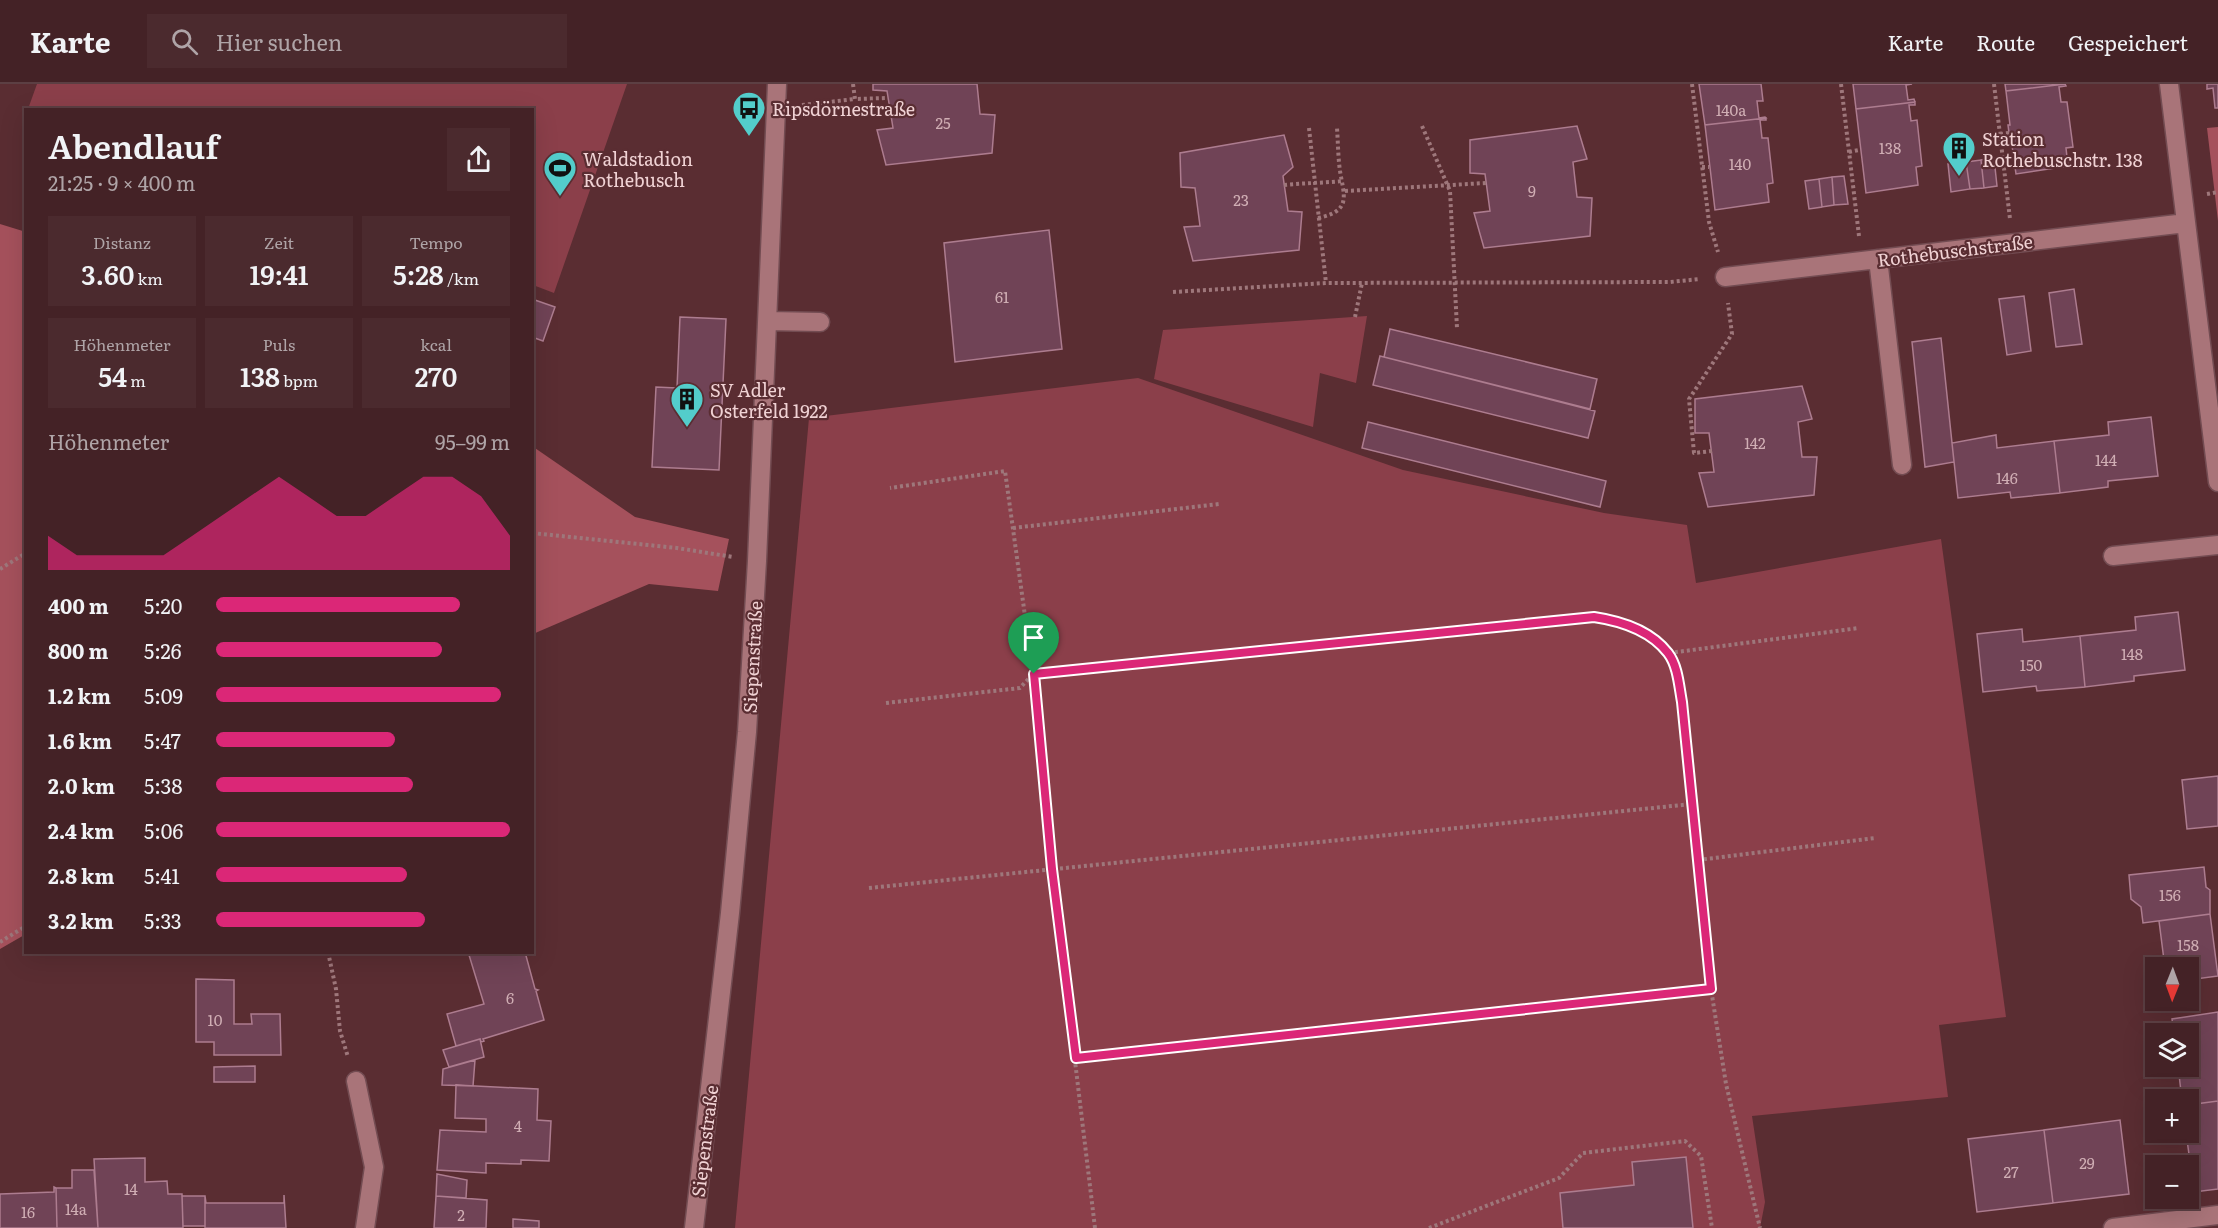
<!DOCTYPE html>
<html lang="de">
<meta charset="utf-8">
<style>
:root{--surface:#442226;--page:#4b2a2e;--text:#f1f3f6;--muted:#afa4a7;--line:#5c3f43;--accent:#db2777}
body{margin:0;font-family:Literata,serif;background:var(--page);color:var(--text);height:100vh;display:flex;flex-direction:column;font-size:22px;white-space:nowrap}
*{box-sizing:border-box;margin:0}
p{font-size:20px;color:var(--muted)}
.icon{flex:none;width:33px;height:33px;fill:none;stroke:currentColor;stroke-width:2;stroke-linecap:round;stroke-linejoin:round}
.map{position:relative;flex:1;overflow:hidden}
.sheet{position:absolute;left:24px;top:24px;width:510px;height:846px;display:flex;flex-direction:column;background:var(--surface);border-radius:0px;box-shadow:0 6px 24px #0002,0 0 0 2px var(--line)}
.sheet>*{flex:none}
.needle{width:39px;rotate:181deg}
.tools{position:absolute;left:2145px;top:873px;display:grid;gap:12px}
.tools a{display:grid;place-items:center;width:54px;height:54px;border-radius:0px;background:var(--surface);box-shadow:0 6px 24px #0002,0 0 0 2px var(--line);font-size:30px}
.pin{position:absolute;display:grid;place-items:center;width:51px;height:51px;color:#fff;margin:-62px -26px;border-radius:50% 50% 50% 0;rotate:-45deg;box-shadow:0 0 6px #0007}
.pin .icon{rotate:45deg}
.round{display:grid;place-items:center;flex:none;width:63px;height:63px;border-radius:0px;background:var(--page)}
.overview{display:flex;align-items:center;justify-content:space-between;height:102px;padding:0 24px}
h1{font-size:33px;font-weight:600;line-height:45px}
.figures{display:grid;grid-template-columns:repeat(3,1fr);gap:9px;height:102px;padding:6px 24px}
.figures div{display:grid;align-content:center;border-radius:0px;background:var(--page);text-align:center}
.figures b{font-size:26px;font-weight:600}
.figures small{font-size:16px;font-weight:400}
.figures p{font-size:16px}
.chart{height:168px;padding:12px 24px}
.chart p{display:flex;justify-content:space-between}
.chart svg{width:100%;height:108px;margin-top:6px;fill:var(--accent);opacity:.7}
ul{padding:0 24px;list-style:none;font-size:20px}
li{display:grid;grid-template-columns:96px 72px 1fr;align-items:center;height:45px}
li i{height:15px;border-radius:8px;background:var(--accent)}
header{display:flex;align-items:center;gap:36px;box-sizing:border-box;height:84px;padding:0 30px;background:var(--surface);border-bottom:2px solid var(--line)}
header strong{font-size:28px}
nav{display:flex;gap:33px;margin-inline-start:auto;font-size:21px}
.search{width:420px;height:54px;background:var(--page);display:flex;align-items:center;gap:15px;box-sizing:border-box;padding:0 21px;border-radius:0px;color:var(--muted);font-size:22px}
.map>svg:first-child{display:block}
.green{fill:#8b3f4a}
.forest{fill:#a5515c}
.building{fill:#704356;stroke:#ad7c8f;stroke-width:1.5}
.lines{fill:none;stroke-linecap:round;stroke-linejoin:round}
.minor-casing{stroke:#734c52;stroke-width:21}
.path{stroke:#9e777b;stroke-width:4;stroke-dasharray:3 3;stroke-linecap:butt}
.minor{stroke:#a97479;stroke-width:18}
.route-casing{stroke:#fff;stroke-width:12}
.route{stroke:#db2777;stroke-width:8}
.labels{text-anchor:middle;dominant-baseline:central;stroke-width:4.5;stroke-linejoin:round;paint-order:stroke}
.number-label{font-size:15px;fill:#d0aeb4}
.poi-label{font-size:18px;fill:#f0d2d4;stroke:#5a2d32;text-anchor:start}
.street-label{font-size:18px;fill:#f0d2d4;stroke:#5a2d32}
</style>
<header>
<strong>Karte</strong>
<div class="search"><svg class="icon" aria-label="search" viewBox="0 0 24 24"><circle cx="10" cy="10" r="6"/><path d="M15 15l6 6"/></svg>Hier suchen</div>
<nav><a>Karte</a><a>Route</a><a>Gespeichert</a></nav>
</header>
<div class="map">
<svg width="2218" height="1144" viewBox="0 0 2218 1144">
<rect width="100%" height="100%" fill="#5a2d32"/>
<path class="green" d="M37 0H627L554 209 533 201 532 26 30 25H28Z
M1367 232 1356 299 1320 289 1313 343 1154 295 1163 246Z
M1138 294 1403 386 1604 429 1687 441 1696 499 1941 455 2006 933 1939 941 1948 1013 1752 1032 1765 1118 1760 1144H735L809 334Z"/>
<path class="forest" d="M2218 43V137L2207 44Z
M0 140 26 148V850L0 865Z
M532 362 635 433 729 455 718 507 649 500 533 550Z"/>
<path class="building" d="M873 0H977L980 30 995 31 992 69 886 81 877 46 893 44 887 7 873 6Z
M1699 0H1761L1763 17H1757L1759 34 1765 33 1766 34 1705 41Z
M1853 0H1912L1906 1 1908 16 1914 15 1915 18 1856 25Z
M2005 0H2065L2006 7Z
M2065 0 2066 2 2059 3 2061 18H2067L2073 63 2066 64 2068 82 2016 90 2011 54 2010 55 2009 49 2008 41H2010L2006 7Z
M2207 0H2218V24H2215L2213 4 2207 5Z
M1915 18V21H1909L1911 37 1917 36 1922 82 1916 83 1918 101 1866 109 1856 25Z
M1766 34V36H1760L1762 54H1768L1773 99 1767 100 1769 118 1715 126 1705 41Z
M1577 42 1587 75 1573 78 1577 113 1592 114 1590 152 1484 164 1474 129 1490 127 1485 90 1470 89V56Z
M1284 51 1293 83 1283 92 1288 127 1302 128 1299 166 1193 177 1184 143 1200 142 1195 104 1181 103 1180 69Z
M1994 74 1997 102 1984 104 1981 76Z
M1981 76 1984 104 1970 105 1966 78Z
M1966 78 1970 105 1951 108 1948 80Z
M1844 92 1848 120 1834 121 1832 93Z
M1832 93 1834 121 1822 123 1819 95Z
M1819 95 1822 123 1809 125 1805 97Z
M1049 146 1062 265 955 278 944 159Z
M2074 205 2082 260 2056 263 2049 209Z
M2024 212 2031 267 2007 271 1999 215Z
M532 215 555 223 543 257 532 253Z
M680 233 726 235 719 386 652 383 656 303 677 304Z
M1390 245 1597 295 1590 325 1384 273Z
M1941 254 1954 378 1925 383 1912 258Z
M1380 272 1595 327 1588 354 1373 301Z
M1802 302 1812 335 1798 338 1802 373H1817L1814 411 1708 423 1699 389 1714 388 1709 349H1695V315Z
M2151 333 2158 392 2108 397V403L2060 409 2054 357 2109 351 2108 338Z
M1368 338 1606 397 1600 423 1362 364Z
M1996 351 1997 364 2054 357 2060 409 2011 414 2010 408 1958 414 1952 359Z
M2178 528 2185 586 2134 592V597L2085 603 2080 552 2136 546 2135 533Z
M2022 545 2023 558 2080 552 2085 603 2037 607 2036 602 1983 608 1977 550Z
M2218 692V742L2187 745 2182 696Z
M2204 783 2206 803 2210 806V830L2143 839 2141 823 2131 815 2129 791Z
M2210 830 2218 892 2188 896V884H2165L2159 837Z
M479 868H525L535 905 538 906 536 907 544 936 483 955 484 957 481 958 480 955 456 962 447 930 484 920 469 871Z
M196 895 234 896V940H252L251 930H280L281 971H214V958H196Z
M2218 928V1017L2188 1021V1016H2182L2178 982H2188V950H2174L2172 935Z
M480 955 484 973 449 983 443 966Z
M475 976 473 1002 442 1001 443 985Z
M255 982V998H214V983Z
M456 1001 538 1005 537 1036 551 1037 549 1077 521 1076V1080L486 1079V1089L437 1086 440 1046 486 1048V1035L455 1034Z
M2218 1017V1105L2194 1108 2186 1048H2188V1021Z
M2120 1036 2129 1110 2053 1119 2044 1046Z
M2044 1046 2053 1119 1977 1128 1968 1055Z
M1686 1073 1693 1144H1563L1560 1109 1634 1101 1632 1078Z
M145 1074V1098L167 1097 168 1110H182L183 1144H98L94 1075Z
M72 1086H94L98 1144H57L56 1104H72Z
M437 1090 467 1096 466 1114 436 1112Z
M54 1103 56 1104 57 1144H0V1110L54 1108Z
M284 1111 286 1144H205V1112L206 1119H284Z
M182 1112H205V1142H183Z
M436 1112 487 1116 486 1144H434Z
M513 1135 539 1137V1144H513Z"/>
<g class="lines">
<defs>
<path id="minor" d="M2169 0 2218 398
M1878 175 1902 381
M1725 193 2186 139
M768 237 820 238
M2113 472 2218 461
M356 997 374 1083 365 1144
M694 1144 730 829 747 648 757 477 777 0
M2113 1144 2218 1131"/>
</defs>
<use href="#minor" class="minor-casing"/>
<path class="path" d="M853 0 855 15 888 14
M1692 0 1709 138 1718 168
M1841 0 1859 152
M1994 0 2010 135
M802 21 855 15
M1422 42 1450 107 1457 244
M1309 44 1326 199
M2000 50 2009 49
M1849 68 1859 66
M1702 83H1709
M1284 101C1304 99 1323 99 1342 97
M1345 107 1486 99
M2207 110 2218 108
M1318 134C1352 127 1344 112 1340 87 1338 73 1338 58 1337 44
M1173 208 1326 199 1670 198 1700 195
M1355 233 1362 199
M1712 367 1694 369 1689 315 1732 250 1728 219
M1013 444 1219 420
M532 449 677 464 733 473
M0 485 26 469
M1669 569 1859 544
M886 619 1020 604 1033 590 1005 387 890 404
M1698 776 1875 754
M869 804 1692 720
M0 858 26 842
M328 868 336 905 340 947 348 973
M1076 974 1711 905
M1095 1144 1052 785 1033 590 1595 533C1621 537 1651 547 1668 569 1678 582 1679 603 1681 618L1711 905 1726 1000 1760 1144
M1429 1144 1559 1094 1583 1069 1685 1057 1701 1072 1712 1144"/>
<use href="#minor" class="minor"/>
</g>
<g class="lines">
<defs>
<path id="route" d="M1594 533C1621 537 1651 547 1668 569 1678 582 1679 602 1682 618L1711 905 1076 974 1052 785 1034 590Z"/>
</defs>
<use href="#route" class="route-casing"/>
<use href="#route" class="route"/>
</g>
<defs>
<symbol id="bus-pin" viewBox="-11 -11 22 30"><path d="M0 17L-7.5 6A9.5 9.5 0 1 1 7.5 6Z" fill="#53cdcb" stroke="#5a2d32"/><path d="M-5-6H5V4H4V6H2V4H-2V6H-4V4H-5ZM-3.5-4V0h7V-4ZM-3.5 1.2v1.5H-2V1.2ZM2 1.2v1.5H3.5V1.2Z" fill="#111"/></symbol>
<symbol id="building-pin" viewBox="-11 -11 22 30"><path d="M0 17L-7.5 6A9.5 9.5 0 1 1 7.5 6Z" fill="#53cdcb" stroke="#5a2d32"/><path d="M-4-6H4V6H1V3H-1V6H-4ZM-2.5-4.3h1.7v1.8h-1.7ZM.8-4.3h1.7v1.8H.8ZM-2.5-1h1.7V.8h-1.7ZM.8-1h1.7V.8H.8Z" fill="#111"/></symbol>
<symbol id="stadium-pin" viewBox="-11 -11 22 30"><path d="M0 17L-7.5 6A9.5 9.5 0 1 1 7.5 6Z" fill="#53cdcb" stroke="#5a2d32"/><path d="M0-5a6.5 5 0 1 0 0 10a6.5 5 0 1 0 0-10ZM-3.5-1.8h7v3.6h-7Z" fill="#111"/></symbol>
</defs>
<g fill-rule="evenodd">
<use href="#bus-pin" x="730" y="5" width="38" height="52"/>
<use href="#building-pin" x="1940" y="45" width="38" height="52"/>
<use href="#stadium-pin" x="541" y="65" width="38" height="52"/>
<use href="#building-pin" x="668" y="296" width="38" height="52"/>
</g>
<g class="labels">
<g class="number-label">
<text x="1731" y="25">140a</text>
<text x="943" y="38">25</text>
<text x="1890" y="63">138</text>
<text x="1740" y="79">140</text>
<text x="1532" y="106">9</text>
<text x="1241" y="115">23</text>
<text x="1002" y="212">61</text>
<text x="1755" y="358">142</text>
<text x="2106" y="375">144</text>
<text x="2007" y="393">146</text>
<text x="2132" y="569">148</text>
<text x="2031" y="580">150</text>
<text x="2170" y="810">156</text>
<text x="2188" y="860">158</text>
<text x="510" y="913">6</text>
<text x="215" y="935">10</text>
<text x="518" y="1041">4</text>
<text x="2087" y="1078">29</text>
<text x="2011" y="1087">27</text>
<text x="131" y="1104">14</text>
<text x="76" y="1124">14a</text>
<text x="28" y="1127">16</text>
<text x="461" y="1130">2</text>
</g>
<g class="poi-label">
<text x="772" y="24">Ripsdörnestraße</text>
<text x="1982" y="54">Station<tspan x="1982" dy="21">Rothebuschstr. 138</tspan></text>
<text x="583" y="74">Waldstadion<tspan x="583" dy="21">Rothebusch</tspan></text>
<text x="710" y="305">SV Adler<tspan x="710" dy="21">Osterfeld 1922</tspan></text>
</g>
<g class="street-label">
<text transform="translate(1955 166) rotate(-7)">Rothebuschstraße</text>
<text transform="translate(752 573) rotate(-87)">Siepenstraße</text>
<text transform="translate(704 1057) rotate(-83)">Siepenstraße</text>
</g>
</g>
</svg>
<div class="tools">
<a><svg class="needle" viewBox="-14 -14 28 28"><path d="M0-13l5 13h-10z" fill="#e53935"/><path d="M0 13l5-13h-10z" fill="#afa4a7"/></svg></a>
<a><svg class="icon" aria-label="layers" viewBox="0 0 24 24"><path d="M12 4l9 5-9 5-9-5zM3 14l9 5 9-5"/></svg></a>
<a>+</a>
<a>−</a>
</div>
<div class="pin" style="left:1034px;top:590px;background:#1e9e55"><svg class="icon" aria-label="arrive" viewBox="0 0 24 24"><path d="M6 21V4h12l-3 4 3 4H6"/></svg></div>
<section class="sheet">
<div class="overview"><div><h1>Abendlauf</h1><p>21:25 · 9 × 400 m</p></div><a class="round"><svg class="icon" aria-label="share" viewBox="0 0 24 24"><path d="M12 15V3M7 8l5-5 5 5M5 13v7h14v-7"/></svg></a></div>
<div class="figures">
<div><p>Distanz</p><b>3.60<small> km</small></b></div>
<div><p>Zeit</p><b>19:41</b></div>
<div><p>Tempo</p><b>5:28<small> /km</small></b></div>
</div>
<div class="figures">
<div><p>Höhenmeter</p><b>54<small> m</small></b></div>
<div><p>Puls</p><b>138<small> bpm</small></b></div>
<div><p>kcal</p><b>270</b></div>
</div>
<div class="chart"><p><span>Höhenmeter</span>95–99 m</p>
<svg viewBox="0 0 160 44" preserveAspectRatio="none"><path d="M0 44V30L10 38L20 38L30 38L40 38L50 30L60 22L70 14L80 6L90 14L100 22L110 22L120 14L130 6L140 6L150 14L160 30V44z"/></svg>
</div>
<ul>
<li><b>400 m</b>5:20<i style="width:83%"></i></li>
<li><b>800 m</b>5:26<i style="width:77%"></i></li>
<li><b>1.2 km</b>5:09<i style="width:97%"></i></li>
<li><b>1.6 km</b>5:47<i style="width:61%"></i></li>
<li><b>2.0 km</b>5:38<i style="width:67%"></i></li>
<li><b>2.4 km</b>5:06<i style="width:100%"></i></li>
<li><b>2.8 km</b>5:41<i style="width:65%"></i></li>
<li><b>3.2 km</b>5:33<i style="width:71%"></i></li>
</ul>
</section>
</div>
